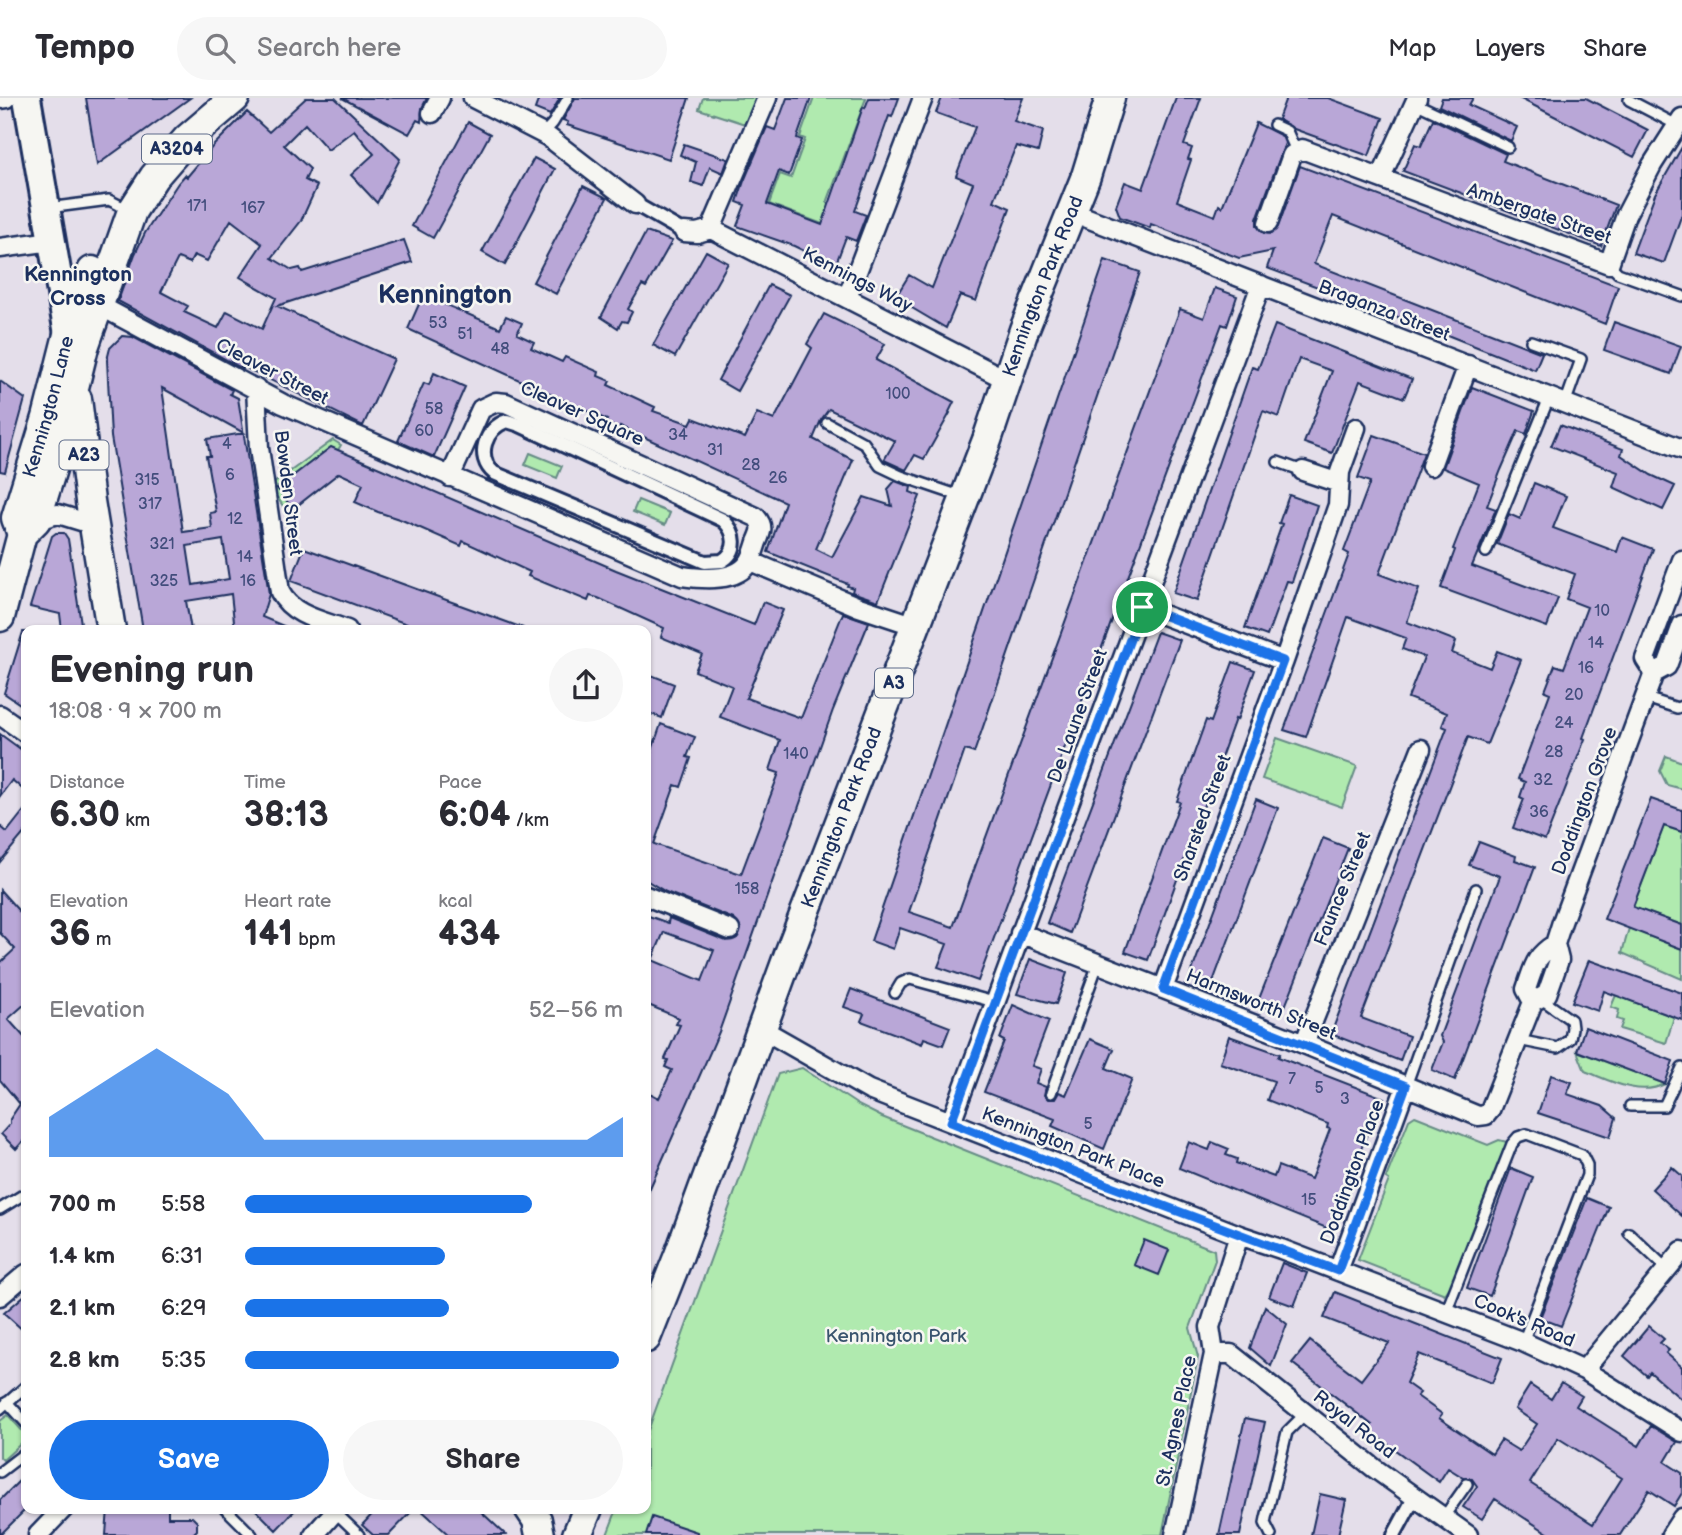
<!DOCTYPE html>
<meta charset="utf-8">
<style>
:root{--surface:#fff;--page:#f7f7f7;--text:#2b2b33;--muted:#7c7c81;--line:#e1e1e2;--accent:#1a73e8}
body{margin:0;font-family:"Balsamiq Sans",sans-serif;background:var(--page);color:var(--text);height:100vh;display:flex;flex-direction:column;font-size:26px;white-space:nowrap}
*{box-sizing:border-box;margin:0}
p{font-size:23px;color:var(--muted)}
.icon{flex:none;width:38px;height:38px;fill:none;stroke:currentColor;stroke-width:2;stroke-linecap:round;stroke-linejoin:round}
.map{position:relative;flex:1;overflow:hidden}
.sheet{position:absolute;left:21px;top:527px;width:630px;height:889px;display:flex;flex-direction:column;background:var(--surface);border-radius:14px;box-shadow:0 2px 5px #0004}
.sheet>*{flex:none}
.pin{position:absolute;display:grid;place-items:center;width:60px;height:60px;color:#fff;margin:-30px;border:4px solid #fff;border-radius:50%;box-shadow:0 2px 7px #0007}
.round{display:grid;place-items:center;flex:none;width:74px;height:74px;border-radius:37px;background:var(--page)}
.head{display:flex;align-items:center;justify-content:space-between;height:119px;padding:0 28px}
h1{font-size:38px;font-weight:600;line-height:52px}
.metrics{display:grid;grid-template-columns:repeat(3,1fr);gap:10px;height:119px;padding:7px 28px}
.metrics div{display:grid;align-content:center}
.metrics b{font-size:35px;font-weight:600}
.metrics small{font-size:19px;font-weight:400}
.metrics p{font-size:19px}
.chart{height:196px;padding:14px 28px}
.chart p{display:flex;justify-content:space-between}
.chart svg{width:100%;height:126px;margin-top:7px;fill:var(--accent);opacity:.7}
.primary-button{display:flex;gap:14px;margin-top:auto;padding:14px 28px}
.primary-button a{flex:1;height:80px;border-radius:42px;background:var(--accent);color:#fff;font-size:28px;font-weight:600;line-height:80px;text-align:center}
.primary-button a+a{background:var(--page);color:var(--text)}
ul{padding:0 28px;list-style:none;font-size:23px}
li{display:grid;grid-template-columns:112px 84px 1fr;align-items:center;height:52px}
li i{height:18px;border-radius:9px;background:var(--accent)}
header{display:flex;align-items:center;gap:42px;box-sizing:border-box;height:98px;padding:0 35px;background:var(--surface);border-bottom:2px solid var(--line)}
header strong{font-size:33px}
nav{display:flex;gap:38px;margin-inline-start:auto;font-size:24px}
.search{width:490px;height:63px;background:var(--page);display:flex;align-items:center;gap:18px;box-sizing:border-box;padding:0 24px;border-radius:38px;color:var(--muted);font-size:26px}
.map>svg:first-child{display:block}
.green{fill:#b0eaaf;stroke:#668c86;stroke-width:2}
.building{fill:#b9a7d7;stroke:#1b2f5e;stroke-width:2;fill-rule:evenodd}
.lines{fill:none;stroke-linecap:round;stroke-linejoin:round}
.service-casing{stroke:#1b2f5e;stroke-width:14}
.pedestrian-casing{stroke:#1b2f5e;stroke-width:18}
.minor-casing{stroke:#1b2f5e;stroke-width:23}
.primary-casing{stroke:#1b2f5e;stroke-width:32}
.trunk-casing{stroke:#1b2f5e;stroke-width:33}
.service{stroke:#f6f6f2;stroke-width:9}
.pedestrian{stroke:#f6f6f2;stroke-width:12}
.minor{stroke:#f6f6f2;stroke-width:18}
.primary{stroke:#f6f6f2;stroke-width:26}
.trunk{stroke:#f6f6f2;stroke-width:28}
.route-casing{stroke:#fff;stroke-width:14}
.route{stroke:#1a73e8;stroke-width:9}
.labels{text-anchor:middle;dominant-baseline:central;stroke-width:5;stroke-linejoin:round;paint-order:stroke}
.number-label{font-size:16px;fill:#424d7c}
.shield{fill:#f6f6f2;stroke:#5d6b8a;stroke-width:2}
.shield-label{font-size:18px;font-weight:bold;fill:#1b2f5e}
.street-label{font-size:19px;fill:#1b2f5e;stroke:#f6f6f2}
.park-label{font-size:19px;fill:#39546e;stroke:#f6f6f2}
.neighbourhood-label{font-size:21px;font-weight:bold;fill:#1b2f5e;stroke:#f6f6f2}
.district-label{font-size:26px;font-weight:bold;fill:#1b2f5e;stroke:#f6f6f2}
</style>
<header>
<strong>Tempo</strong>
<div class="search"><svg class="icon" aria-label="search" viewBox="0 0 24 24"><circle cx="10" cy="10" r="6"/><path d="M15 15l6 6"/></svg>Search here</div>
<nav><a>Map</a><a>Layers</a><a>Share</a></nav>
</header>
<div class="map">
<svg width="1682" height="1437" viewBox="0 0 1682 1437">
<rect width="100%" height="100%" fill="#e4deea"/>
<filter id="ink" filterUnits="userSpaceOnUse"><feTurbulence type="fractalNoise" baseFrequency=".0143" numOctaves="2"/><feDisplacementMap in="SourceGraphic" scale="14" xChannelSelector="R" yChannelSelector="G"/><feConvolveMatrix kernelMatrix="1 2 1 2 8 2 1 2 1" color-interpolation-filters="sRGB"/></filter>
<g filter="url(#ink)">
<path class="green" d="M703 0H761L751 28 699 11Z
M814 0H866L827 105 840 110 833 130 769 106 780 76 791 80 805 41 800 39Z
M333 342 341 347 338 352 277 390 293 411 287 414 275 396 273 386Z
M530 355 562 368 557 380 525 367Z
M638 402 670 415 665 427 633 414Z
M1277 640 1357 668 1342 709 1262 681Z
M1666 658 1682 664V691L1667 687 1660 673Z
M1664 728 1682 734V827L1633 809Z
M1629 830 1682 851V881L1622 855Z
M1616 897 1674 919 1666 945 1620 931 1623 923 1617 921 1619 912 1611 909Z
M1577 953 1665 986C1639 999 1611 983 1585 973Z
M802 970 858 1007 882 1019 1214 1152 1215 1162 1190 1230 1198 1259 1162 1437H607L617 1411 646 1410V1338L778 976Z
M1415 1018 1488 1047 1499 1042 1507 1044 1450 1189 1445 1196 1358 1162 1389 1082 1386 1080 1409 1022Z
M8 1317 26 1337V1341L3 1362 0 1359V1323Z"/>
<path class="building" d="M86 0H190L97 67Z
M306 0H335L400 61 377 105 351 77 374 56 354 32 328 52 305 26 284 47 310 71 305 82 317 88 301 123 272 160 292 172 300 170 302 174 404 142 412 164 277 208 394 261 363 328 244 269 243 271 118 203 135 156 145 135 178 85 185 77 187 79 213 48 247 14 269 34ZM231 122 262 146 240 179 276 200 262 231 227 213 218 230 184 214 188 208 161 194 178 160 190 165 194 157 207 163Z
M342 0H427L422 10 421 24 417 22 409 36Z
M539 0H560L550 17 535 11Z
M575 0H689L669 61 567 27 568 24 563 22Z
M787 0H811L797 40 802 42 789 77 779 73 767 106 822 127 863 9 865 10 869 0H899L892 19 889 18 855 113 866 117 856 143 846 139 835 168 794 148 737 128 745 107 737 104 744 83 767 29 775 32Z
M942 0H1023L1014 23 1043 33 1038 54 1016 48 994 103 1010 110 976 203 960 197 946 230 895 200 909 177 932 190 973 85 956 78 975 29 936 15Z
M1176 0H1201L1184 47 1192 50 1188 61 1191 62 1177 103 1215 118 1219 107 1222 109 1256 25 1282 38 1285 45 1257 121V128L1264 135 1271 136 1278 129 1300 68 1618 188 1605 226 1333 118 1314 166 1542 255 1535 272 1412 223 1411 224 1267 170 1273 153 1239 160 1151 126 1150 130 1120 119 1116 108 1125 84 1143 91Z
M1286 0H1328L1383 20 1369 58 1294 31 1278 21Z
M1442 0H1473L1469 7 1517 29 1511 43 1439 8Z
M1519 0H1586L1648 32 1634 59Z
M1433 21 1506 56 1503 63 1616 107 1601 148 1403 73 1415 46 1421 48Z
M468 24 490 36 433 140 412 128Z
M684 46 728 61 723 75 710 69 703 88 691 84 696 64 680 57Z
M1682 49V116L1664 165 1633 155 1655 96Z
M534 60 555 71 505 167 482 154Z
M583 88 607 100 556 196 533 184Z
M646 134 672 143 646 189 642 187 628 211 632 214 627 224 622 223 618 230 601 219Z
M706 153 728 165 675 259 653 247Z
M1105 162 1140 174 974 655 965 652 909 814 953 829 1180 211 1204 220 1215 190 1237 198 1227 228 1222 226 978 883 938 869 947 846 900 830 893 851 871 843Z
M769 187 790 197 737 293 718 282Z
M423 197 500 230 506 218 522 225 517 236 534 244 531 250 562 264 565 259 599 274 598 278 610 283 608 287 655 309 653 313 690 326 693 320 745 340 757 315 774 322 812 250 807 246 824 216 885 246 876 262 954 304 949 314 950 315 924 361 915 357 906 372 884 362 895 343 829 311 821 322 813 341 853 362 816 451 832 459 864 399 892 408 888 391 895 383 911 389 910 394 920 398 878 503 852 494 853 490 847 488 848 486 768 454 785 404 620 328 619 331 605 325 607 322 408 231Z
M1614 224 1681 248 1671 276 1604 252Z
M1275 227 1412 281 1404 300 1360 283 1332 355 1304 345 1332 273 1299 261 1279 319 1263 313 1197 503 1173 495 1252 269 1258 271Z
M122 238 133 239 232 292 230 296 238 300 269 496 262 519 293 532H235L231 496 186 503 191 532H143L111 339 107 262 110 250ZM162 290 244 335 207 341 210 358H206L216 414 210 415 212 430 183 434ZM223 442 229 481 193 487 187 448Z
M434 275 465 289 434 359 398 343 424 285 429 287Z
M0 283 25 301 5 374 0 373Z
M1472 289 1534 313 1526 336 1518 333 1501 372 1487 408 1496 411 1472 468 1558 500 1547 529 1441 490 1455 452 1453 451 1479 385 1443 370Z
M1560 327 1623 351 1621 357 1651 377 1675 388 1663 412 1613 389 1618 374 1551 348Z
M1374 337 1424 355 1379 476 1419 491 1407 524 1456 543 1452 555 1490 570 1497 553 1521 562 1487 646 1468 639 1361 920 1409 938 1400 963 1331 936 1447 630 1442 628 1447 615 1408 600 1424 559 1402 551 1406 540 1348 519 1306 639 1284 632 1349 456 1344 453 1370 384 1358 380Z
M331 349 616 472 754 527 763 504 783 512 746 600 801 620 843 515 869 524 833 612 719 934 646 1099V993L659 1000 672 972 665 969 668 962 665 961 680 927 676 926 679 920 646 906V817L668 825 669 820 726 843 737 840 741 831 734 821 666 794 646 782V670L661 626 695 639 687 659 691 660 681 689 675 687 654 746 741 776 779 675 770 672 780 642 720 619 732 588 695 573 702 556 661 539 664 530 598 500 590 498 588 503 528 478 530 474 463 443 461 448 402 422 378 414 355 404 363 386 339 375 293 411 277 390ZM664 834 714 852 702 883 652 862Z
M1534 385 1566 398 1553 430 1617 454 1622 439 1653 451 1583 640 1585 641 1545 742 1513 730 1524 701 1520 699 1525 684 1518 681 1550 595 1545 593 1555 567 1564 570 1587 509 1566 501 1575 476 1497 446 1509 416 1520 421Z
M1289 397 1317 407 1292 484 1287 483 1267 538 1245 530 1282 426 1279 425Z
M56 435H64L68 441 82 532H62L60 516 30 509 52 438Z
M304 450 523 530V532H423L291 483Z
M23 534H26V610L4 595Z
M1157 534 1180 542 1070 835 1047 825Z
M1233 564 1255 572 1237 622 1235 621 1148 862 1125 854 1180 704 1177 703 1206 622 1211 624Z
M646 575 674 586 662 620 646 614Z
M0 636 26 655V694L12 682 0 698Z
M1256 701 1278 710 1211 889 1189 881Z
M1651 701 1682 712V734L1664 728 1633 809 1682 827V851L1604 821Z
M26 710V733L0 764V728L7 734Z
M1323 740 1348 750 1282 916 1257 906Z
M1479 744 1516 758 1515 762 1535 769 1455 982 1432 972 1443 944 1440 938 1500 778 1469 767Z
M0 792 26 821V905L8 921 26 941V1040L16 1051 1 1036 10 1026V1021L20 1006 0 982V865L15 851 0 835Z
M1030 861 1067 875 1056 906 1017 896Z
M1589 862 1682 895V922L1604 893 1598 913 1572 904Z
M851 891 950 929 943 947 924 940 922 946 861 923 864 916 844 909Z
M1013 907 1049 923 1032 968 1041 971 1036 985 1046 989 1044 997 1048 1001H1055L1059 994 1066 997 1090 941 1114 951 1106 970 1132 981 1104 1051 1052 1028 1055 1021 984 994 1004 943 1000 941Z
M1585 929 1673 963 1665 986 1577 953Z
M1229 938 1280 956 1278 959 1384 1000 1375 1025 1372 1023 1344 1095 1348 1096 1334 1133 1179 1070 1189 1044 1209 1052 1212 1044 1229 1051 1226 1057 1237 1061 1236 1065 1274 1079 1278 1068 1311 1081 1330 1031 1327 1030 1328 1026 1267 1002 1274 983 1220 965Z
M1551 977 1572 984 1567 996 1602 1008 1616 1020 1610 1039 1538 1015Z
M1672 1069 1682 1078V1118L1652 1091Z
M1511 1070 1533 1079 1490 1198 1467 1190Z
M1587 1100 1609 1109 1561 1228 1540 1220Z
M1144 1142 1169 1152 1159 1177 1134 1167Z
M1282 1165 1307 1175 1294 1208 1269 1199Z
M1335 1194 1502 1260 1492 1285 1419 1256 1406 1285 1420 1295 1417 1298 1442 1316 1439 1320 1492 1356 1501 1342 1519 1353 1537 1326 1515 1311 1530 1287 1551 1301 1561 1285 1582 1298 1576 1308 1639 1348 1651 1328 1677 1344 1665 1364 1682 1375V1395L1674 1408 1649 1392 1620 1437H1551L1495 1401 1482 1421 1463 1409 1477 1388 1472 1381 1464 1380 1448 1370 1439 1384 1368 1332 1372 1327 1292 1265 1310 1243 1361 1282 1389 1245 1324 1220ZM1558 1340 1622 1380 1593 1426 1530 1385Z
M26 1196V1235L4 1215Z
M1265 1208 1287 1226 1271 1268 1250 1250Z
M1649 1228 1664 1241 1660 1245 1669 1252 1666 1255 1682 1269V1302L1650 1274 1647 1278 1624 1258Z
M1245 1320 1265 1324 1240 1437H1219Z
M26 1376V1411L0 1437V1402Z
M1320 1396 1346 1402 1338 1437H1311Z
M108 1410 168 1411V1419H192L197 1424V1432L192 1437H106Z
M254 1410H297L276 1432Z
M378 1410H415L389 1437H373L362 1427Z
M419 1410H477L506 1437H449Z
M652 1419 697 1434V1437H646Z"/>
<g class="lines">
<defs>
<path id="service" d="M1629 2 1677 27
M1415 5 1508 49
M1274 27 1287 33 1296 53
M543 36 553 25 568 0
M48 110 109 102 129 112
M1609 166 1618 175 1682 198
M1531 243 1581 261 1565 306
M827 325 864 345 880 368 901 378 960 398
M1278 364 1303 373
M1486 454 1549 300
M1646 600 1677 610 1682 608
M895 895 901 885 910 881 994 904
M1518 942 1558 950 1570 941 1572 930 1571 922 1540 900
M1406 988 1476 791
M1051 995 1098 866
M1630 1008H1664L1682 970
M0 1111 26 1095
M1629 1135 1667 1171
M1446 1214 1512 1046 1518 1039 1527 1036 1582 1057 1587 1067V1077L1523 1244
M7 1304 26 1325
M0 1311 26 1288
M0 1374 26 1354
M225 1410 252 1437
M335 1414 359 1437
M1443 1420 1467 1386
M1271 1437 1265 1425 1266 1420 1287 1334 1305 1316"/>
<path id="pedestrian" d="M635 106 684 134
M507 323 520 327 723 422C736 434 739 453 722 463L705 464 494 375C475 359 485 330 507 323Z
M1394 1437 1414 1400"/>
<path id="minor" d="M473 0 547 38 635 106
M0 1 7 0
M432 15 440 0
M1381 79 1417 0
M1072 114 1682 351
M1268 125 1292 57 1302 51 1609 166 1626 117 1652 67 1682 20
M711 131 767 0
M684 134 697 135 711 131 1009 283
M0 150 52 143
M847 200 923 0
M91 203 283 306 682 478C703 481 737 484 749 464 753 458 755 450 757 444 762 433 764 428 756 419L506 305 496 304 481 311 450 379
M256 290 259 350 280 494C292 518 323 523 347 532
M1431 368 1468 267
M1303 373 1339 385
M36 422 58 416 94 427
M750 463 859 509 916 528
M1142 509 1284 563
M1654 575 1645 561 1682 462
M0 617 26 635
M646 798 730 832
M1020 835 1304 946 1478 1018 1486 1017 1490 1012 1533 904 1547 896 1559 862 1555 846 1562 824 1654 575 1667 568 1682 527
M1163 891 1284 563 1338 407 1340 374 1356 330
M1533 904 1526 891C1534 869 1534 859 1555 846
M762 931 869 992 1239 1137 1281 1151 1523 1244 1584 1272 1682 1334
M1304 946 1421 651
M951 1024 1261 187
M1338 1173 1406 988
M0 1198 26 1176
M1214 1256H1231L1374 1370 1468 1437
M1584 1272 1682 1153
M38 1437 64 1410
M314 1437 338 1410
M1175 1437 1214 1256 1210 1229 1239 1137
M1671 1437 1682 1420"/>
<path id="primary" d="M27 0 68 236"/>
<g id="trunk">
<path d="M77 301 90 403 111 532"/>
<path id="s1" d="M22 436 16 420 47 320 73 217 92 173"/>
<path d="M0 519 22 436 36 422 61 342 84 249 132 113 154 79 187 41 235 0"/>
<path id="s2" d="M646 1240 679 1157 789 856 987 342 1024 232 1086 78 1110 0"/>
<path d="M529 1410 537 1422 540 1437"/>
<path d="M577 1437 588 1410"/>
</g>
</defs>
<use href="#service" class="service-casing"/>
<use href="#pedestrian" class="pedestrian-casing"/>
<use href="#minor" class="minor-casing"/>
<use href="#primary" class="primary-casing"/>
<use href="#trunk" class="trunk-casing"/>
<use href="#service" class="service"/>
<use href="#pedestrian" class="pedestrian"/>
<use href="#minor" class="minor"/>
<use href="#primary" class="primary"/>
<use href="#trunk" class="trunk"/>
</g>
</g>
<g class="lines" filter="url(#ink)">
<defs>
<path id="route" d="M1142 509 1283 563 1163 891 1406 988 1338 1173 1108 1087 951 1024Z"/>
</defs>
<use href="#route" class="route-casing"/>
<use href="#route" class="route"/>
</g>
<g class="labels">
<g class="number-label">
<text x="197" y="108">171</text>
<text x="253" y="110">167</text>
<text x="438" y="225">53</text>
<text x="465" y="236">51</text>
<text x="500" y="251">48</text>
<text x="898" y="296">100</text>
<text x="434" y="311">58</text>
<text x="424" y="333">60</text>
<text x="678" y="337">34</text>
<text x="227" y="346">4</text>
<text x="715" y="352">31</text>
<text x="751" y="367">28</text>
<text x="230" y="377">6</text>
<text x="778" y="380">26</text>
<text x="147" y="382">315</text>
<text x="150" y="406">317</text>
<text x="235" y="421">12</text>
<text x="162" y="446">321</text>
<text x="245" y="459">14</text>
<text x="164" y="483">325</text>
<text x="248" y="483">16</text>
<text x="1602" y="513">10</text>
<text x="1596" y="545">14</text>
<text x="1586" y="570">16</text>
<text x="1574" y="597">20</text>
<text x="1564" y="625">24</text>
<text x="1554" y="654">28</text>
<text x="796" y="656">140</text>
<text x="1543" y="682">32</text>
<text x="1539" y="714">36</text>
<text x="747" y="791">158</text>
<text x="1292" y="981">7</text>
<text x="1319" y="990">5</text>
<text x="1345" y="1001">3</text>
<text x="1088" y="1026">5</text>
<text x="1309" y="1102">15</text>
</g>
<g class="shield">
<rect x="142" y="36.5" width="70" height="29" rx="5"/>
<rect x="59.5" y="342.5" width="49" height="29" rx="5"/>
<rect x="875" y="570.5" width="38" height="29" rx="5"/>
</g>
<g class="shield-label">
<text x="177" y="51">A3204</text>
<text x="84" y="357">A23</text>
<text x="894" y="585">A3</text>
</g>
<g class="street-label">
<text transform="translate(1539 116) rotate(19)">Ambergate Street</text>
<text transform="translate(857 182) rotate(27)">Kennings Way</text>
<text stroke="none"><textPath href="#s2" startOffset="1124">Kennington Park Road</textPath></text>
<text transform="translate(1384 213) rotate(21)">Braganza Street</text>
<text transform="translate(272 274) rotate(27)">Cleaver Street</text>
<text stroke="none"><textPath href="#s1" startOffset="133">Kennington Lane</textPath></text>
<text transform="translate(582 316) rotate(24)">Cleaver Square</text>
<text transform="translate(288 395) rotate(83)">Bowden Street</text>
<text transform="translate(1078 618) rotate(-70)">De Laune Street</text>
<text transform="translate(1585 703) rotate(-70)">Doddington Grove</text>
<text stroke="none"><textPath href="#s2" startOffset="556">Kennington Park Road</textPath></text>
<text transform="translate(1203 720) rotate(-70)">Sharsted Street</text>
<text transform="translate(1343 791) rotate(-68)">Faunce Street</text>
<text transform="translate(1261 907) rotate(22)">Harmsworth Street</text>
<text transform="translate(1073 1050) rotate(21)">Kennington Park Place</text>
<text transform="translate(1353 1074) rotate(-70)">Doddington Place</text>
<text transform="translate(1524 1223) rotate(23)">Cook's Road</text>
<text transform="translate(1177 1323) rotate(-78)">St. Agnes Place</text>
<text transform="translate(1354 1327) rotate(38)">Royal Road</text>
</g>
<g class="park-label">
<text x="896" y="1238">Kennington Park</text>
</g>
<g class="neighbourhood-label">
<text x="78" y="176">Kennington<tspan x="78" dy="24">Cross</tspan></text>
</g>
<g class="district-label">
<text x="445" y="197">Kennington</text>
</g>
</g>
</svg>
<div class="pin" style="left:1142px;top:509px;background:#1e9e55"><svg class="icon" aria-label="arrive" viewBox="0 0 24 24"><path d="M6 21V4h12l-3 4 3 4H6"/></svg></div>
<section class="sheet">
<div class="head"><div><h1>Evening run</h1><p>18:08 · 9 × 700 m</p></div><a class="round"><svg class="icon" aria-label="share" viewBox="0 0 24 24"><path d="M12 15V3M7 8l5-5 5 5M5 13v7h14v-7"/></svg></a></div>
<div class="metrics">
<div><p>Distance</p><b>6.30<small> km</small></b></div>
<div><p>Time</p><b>38:13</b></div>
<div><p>Pace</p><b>6:04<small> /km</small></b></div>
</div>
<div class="metrics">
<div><p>Elevation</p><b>36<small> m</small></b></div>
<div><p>Heart rate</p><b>141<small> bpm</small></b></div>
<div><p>kcal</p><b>434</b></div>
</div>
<div class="chart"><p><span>Elevation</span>52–56 m</p>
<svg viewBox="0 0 160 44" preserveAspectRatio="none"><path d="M0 44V30L10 22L20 14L30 6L40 14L50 22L60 38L70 38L80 38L90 38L100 38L110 38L120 38L130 38L140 38L150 38L160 30V44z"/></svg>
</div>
<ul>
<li><b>700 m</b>5:58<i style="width:76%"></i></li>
<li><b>1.4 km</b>6:31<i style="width:53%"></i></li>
<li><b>2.1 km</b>6:29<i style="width:54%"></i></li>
<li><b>2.8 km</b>5:35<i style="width:99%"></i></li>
</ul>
<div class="primary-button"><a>Save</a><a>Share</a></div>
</section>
</div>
